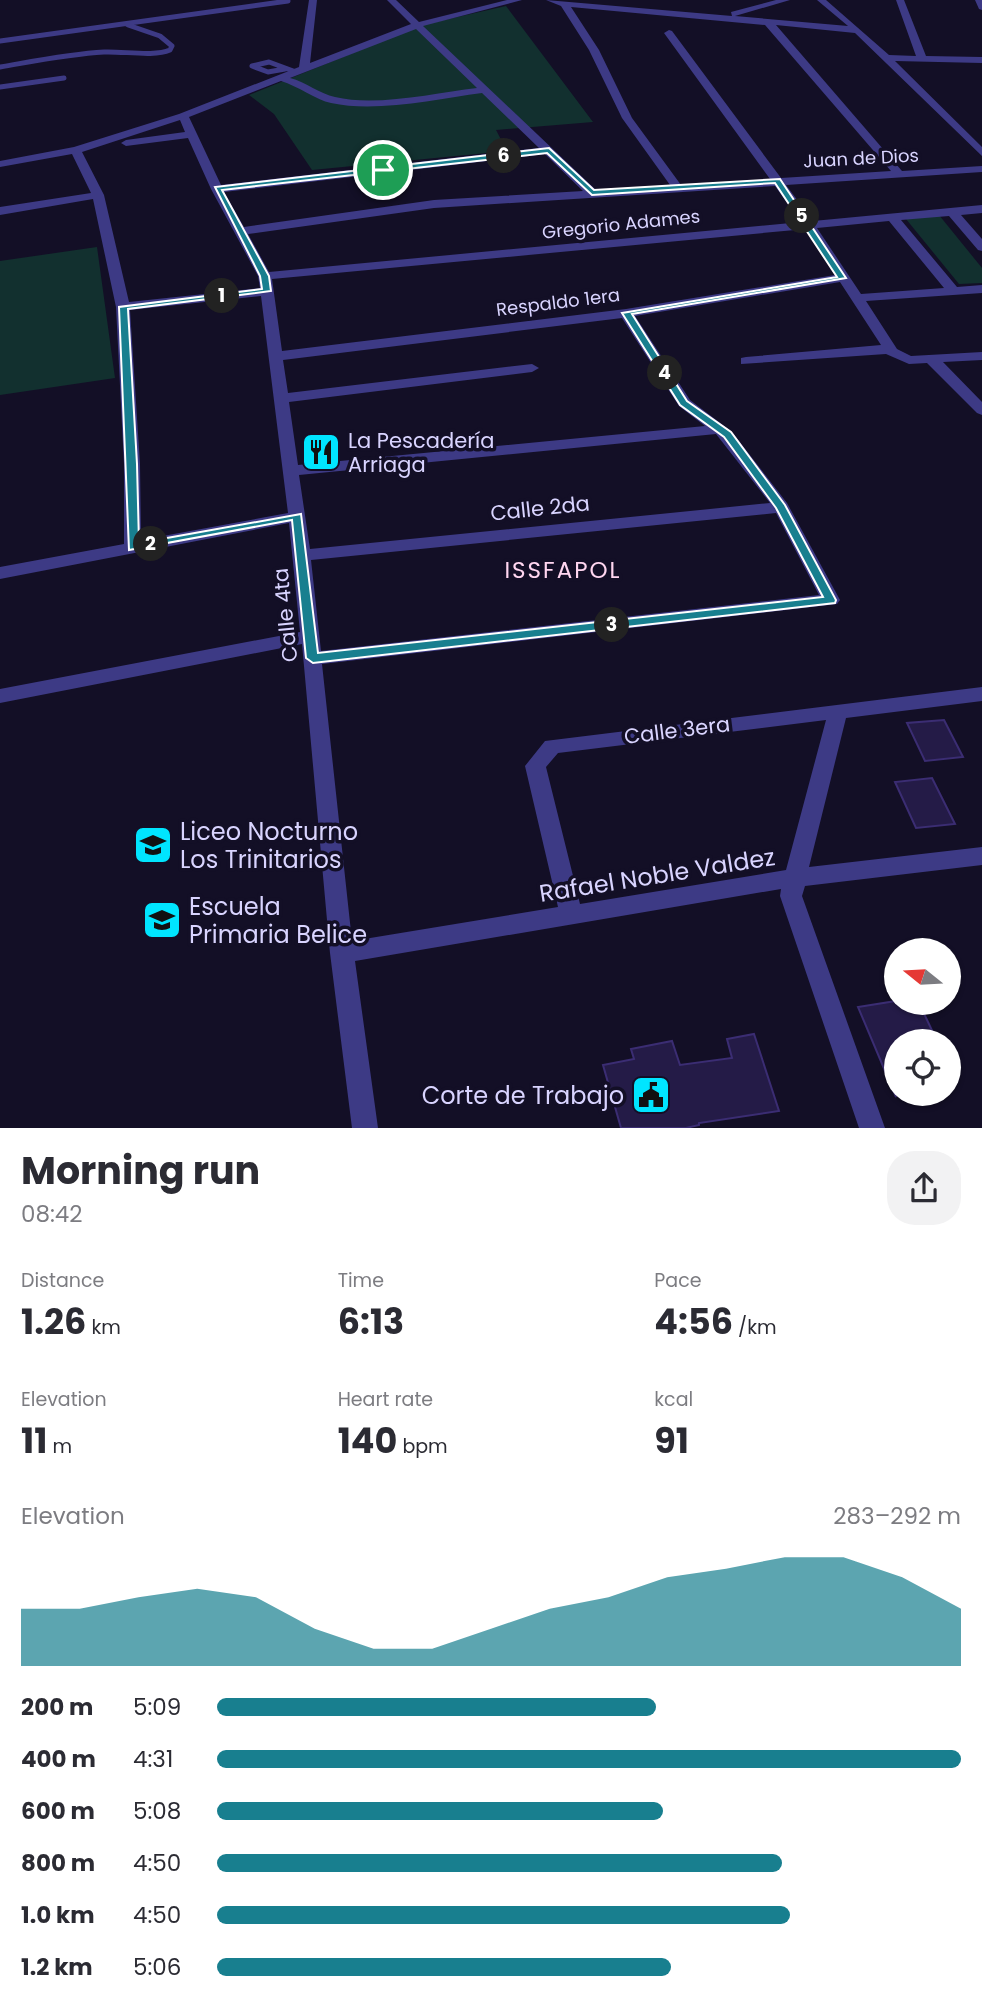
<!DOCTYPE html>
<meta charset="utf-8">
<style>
:root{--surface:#fff;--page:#f2f2f3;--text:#2b2b33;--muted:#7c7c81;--accent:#187f8f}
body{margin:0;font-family:Poppins,sans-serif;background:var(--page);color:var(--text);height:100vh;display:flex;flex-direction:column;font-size:26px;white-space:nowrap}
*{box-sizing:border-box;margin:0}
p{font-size:23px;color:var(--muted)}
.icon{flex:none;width:38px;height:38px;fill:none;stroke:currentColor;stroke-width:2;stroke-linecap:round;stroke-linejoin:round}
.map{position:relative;height:1128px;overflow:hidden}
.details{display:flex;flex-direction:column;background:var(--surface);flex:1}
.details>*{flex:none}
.needle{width:46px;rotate:288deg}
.controls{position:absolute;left:884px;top:938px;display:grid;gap:14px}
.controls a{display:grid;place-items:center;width:77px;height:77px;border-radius:50%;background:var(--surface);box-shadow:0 2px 5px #0004;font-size:35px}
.pin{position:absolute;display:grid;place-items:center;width:60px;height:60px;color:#fff;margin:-30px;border:4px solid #fff;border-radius:50%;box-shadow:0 2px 7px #0007}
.km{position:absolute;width:35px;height:35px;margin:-18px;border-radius:50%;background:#222;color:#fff;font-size:19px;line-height:35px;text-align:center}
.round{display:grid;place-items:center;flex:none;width:74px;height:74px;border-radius:28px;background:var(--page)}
.overview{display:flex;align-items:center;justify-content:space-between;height:119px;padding:0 21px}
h1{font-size:38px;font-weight:700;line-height:52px}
.figures{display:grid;grid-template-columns:repeat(3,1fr);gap:10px;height:119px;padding:7px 21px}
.figures div{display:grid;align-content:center}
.figures b{font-size:35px;font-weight:700}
.figures small{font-size:19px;font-weight:400}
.figures p{font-size:19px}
.chart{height:196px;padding:14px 21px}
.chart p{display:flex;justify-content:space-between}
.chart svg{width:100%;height:126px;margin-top:7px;fill:var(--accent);opacity:.7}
ul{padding:0 21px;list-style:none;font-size:23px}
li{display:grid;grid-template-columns:112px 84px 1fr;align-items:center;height:52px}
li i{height:18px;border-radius:9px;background:var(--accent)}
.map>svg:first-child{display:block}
.green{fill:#12302f}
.building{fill:#241b47;stroke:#3b2d73;stroke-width:2}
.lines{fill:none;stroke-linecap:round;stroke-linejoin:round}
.service{stroke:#3d3a85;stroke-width:5}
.minor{fill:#3d3a85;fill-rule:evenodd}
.route{fill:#187f8f;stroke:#fff;stroke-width:2;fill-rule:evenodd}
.labels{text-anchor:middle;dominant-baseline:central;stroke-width:7;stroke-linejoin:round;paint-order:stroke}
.far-street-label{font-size:18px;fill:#d9d4ff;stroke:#130f26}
.poi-label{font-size:21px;fill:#d9d4ff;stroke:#130f26;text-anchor:start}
.street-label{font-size:21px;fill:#d9d4ff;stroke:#130f26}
.neighbourhood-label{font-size:23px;letter-spacing:2px;fill:#ffd6f0;stroke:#130f26}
.near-poi-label{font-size:24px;fill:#d9d4ff;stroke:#130f26;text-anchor:start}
.near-street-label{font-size:24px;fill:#d9d4ff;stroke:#130f26}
</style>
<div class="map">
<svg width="982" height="1128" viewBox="0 0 982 1128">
<rect width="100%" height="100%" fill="#130f26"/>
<path class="green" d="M506 6 593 122 496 130 507 151 312 170 274 114 249 95 422 25Z
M939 215 982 268V283L959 284 906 219Z
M97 247 115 378 0 395V261Z"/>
<path class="building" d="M944 720 963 757 925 761 907 723Z
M932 778 955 824 916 828 895 782Z
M896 1001V1003H919L937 1041H896V1097L858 1007Z
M754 1034 779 1111 699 1123V1125L686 1128H621L603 1065 634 1059 631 1049 672 1041 680 1065 732 1058 727 1039Z"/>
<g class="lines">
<path class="service" d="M0 41 288 1
M0 67C35 61 69 54 104 52 123 51 154 57 170 50L172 46 160 36 128 25
M285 69 268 72 252 66 269 62 296 72
M0 87 64 78"/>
<path class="minor" d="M309 0H317L310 63 411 24 387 0H396L419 22 507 0H522L423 26 596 190 670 185 622 118 589 50 561 6 546 0 732 16 731 12 776 0H790L735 16 848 26 817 0H826L889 55 916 56 896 0H904L926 56 982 57V63L895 61 982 147V156L855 33 776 25 902 171 982 166V172L786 185 813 221 982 205V213L961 215 982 239V251L978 250 949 216 901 220 957 287 982 285V293L866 301 897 349 911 356 982 352V360L943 362 982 402V415L977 413 927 363 909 364 886 354 741 364V358L746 357 881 345 840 282 635 316 690 400 732 432 787 503 840 600 837 604 322 664 352 941 558 907 525 766 545 741 982 687V701L846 718 809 867 982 847V865L805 886 802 896 885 1128H859L780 896 781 889 355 961 378 1128H352L330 953 302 644 0 703V689L300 632 289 523 0 579V567L124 544V464L116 307 93 199 0 215V207L91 193 72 154 0 167V161L74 147 179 114 299 67ZM571 7 765 25 891 171 781 178 672 31 669 30 664 33 770 179 681 185 632 118 599 50ZM416 29 477 88C435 93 376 107 335 97 320 94 306 82 290 78ZM281 81C298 86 316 100 331 103 376 113 437 99 482 93L539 148 221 185 189 117ZM180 120 185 132 126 140 121 143 126 146 188 138 211 189 258 276 260 288 129 302 104 195 82 152ZM545 154 583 191 434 200 244 227 224 192ZM775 186 801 222 269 272 248 234 434 208ZM889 221 944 288 861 294 817 228ZM806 229 835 275 626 309 282 351 272 279ZM261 296 288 513 141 540 140 464 130 310ZM622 318 679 406 705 426 298 465 289 402 532 372 539 368 532 364 288 393 283 360ZM716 434 770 503 310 549 299 475ZM776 513 819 595 321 651 311 560ZM826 720 786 870 580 904 546 767 558 753Z
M975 0H982V10L979 9Z"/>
</g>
<path class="route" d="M549 148 594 190 780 179 846 278 632 314 687 401 731 432 785 505 836 600 835 603 313 663 306 658 292 520 129 550 119 307 262 289 260 276 215 187ZM547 153 592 195 775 183 837 277 622 313 680 405 724 437 776 508 823 597 318 653 301 514 139 543 137 464 128 309 271 291 269 276 222 190Z"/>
<defs>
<symbol id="restaurant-square" viewBox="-11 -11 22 22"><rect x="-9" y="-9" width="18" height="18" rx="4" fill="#00e5ff" stroke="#130f26"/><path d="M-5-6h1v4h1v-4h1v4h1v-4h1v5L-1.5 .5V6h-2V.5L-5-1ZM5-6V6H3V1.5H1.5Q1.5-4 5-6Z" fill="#111"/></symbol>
<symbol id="school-square" viewBox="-11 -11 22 22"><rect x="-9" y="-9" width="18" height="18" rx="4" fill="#00e5ff" stroke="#130f26"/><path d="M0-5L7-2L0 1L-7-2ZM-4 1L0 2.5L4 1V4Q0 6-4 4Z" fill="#111"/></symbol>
<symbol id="civic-square" viewBox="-11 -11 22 22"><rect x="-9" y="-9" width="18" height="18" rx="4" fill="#00e5ff" stroke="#130f26"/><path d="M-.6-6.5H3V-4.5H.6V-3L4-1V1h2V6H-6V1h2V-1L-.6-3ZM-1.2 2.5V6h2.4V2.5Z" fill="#111"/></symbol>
</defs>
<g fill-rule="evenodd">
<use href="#restaurant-square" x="299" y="430" width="44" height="44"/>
<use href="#school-square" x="131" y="823" width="44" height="44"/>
<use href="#school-square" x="140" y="898" width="44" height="44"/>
<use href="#civic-square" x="629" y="1073" width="44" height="44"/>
</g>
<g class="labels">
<g class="far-street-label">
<text transform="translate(861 158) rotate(-3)">Juan de Dios</text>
<text transform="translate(621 224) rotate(-6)">Gregorio Adames</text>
<text transform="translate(558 302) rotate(-7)">Respaldo 1era</text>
</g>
<g class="poi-label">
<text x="348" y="440">La Pescadería<tspan x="348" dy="24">Arriaga</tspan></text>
</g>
<g class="street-label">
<text transform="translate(540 508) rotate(-6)">Calle 2da</text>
<text transform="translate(285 615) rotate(-96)">Calle 4ta</text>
<text transform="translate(677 730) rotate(-7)">Calle 3era</text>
</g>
<g class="neighbourhood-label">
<text x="563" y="570">ISSFAPOL</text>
</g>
<g class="near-poi-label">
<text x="180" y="831">Liceo Nocturno<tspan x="180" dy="28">Los Trinitarios</tspan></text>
<text x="189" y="906">Escuela<tspan x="189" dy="28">Primaria Belice</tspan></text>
<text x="624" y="1095" text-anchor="end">Corte de Trabajo</text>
</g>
<g class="near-street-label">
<text transform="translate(657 875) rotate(-9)">Rafael Noble Valdez</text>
</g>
</g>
</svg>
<div class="controls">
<a><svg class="needle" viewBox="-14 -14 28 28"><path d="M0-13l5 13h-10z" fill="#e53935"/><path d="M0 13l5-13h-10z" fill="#7c7c81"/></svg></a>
<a><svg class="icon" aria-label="locate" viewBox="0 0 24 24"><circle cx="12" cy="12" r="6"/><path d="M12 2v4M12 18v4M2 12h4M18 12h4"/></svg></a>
</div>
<div class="pin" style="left:383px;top:170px;background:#1e9e55"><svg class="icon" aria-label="arrive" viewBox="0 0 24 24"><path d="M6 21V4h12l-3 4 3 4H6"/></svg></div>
<b class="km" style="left:222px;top:296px">1</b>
<b class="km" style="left:151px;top:544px">2</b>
<b class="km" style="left:612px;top:625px">3</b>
<b class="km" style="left:665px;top:373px">4</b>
<b class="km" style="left:802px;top:216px">5</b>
<b class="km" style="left:504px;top:156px">6</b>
</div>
<section class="details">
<div class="overview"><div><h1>Morning run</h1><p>08:42</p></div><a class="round"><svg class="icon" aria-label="share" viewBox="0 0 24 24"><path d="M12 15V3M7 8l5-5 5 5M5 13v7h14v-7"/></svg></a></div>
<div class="figures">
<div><p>Distance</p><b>1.26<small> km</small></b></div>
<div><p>Time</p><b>6:13</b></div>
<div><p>Pace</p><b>4:56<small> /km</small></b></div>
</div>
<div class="figures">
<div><p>Elevation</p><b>11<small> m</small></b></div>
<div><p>Heart rate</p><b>140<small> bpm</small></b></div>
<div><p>kcal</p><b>91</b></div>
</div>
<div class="chart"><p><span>Elevation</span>283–292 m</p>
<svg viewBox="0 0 160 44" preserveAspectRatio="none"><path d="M0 44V24L10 24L20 20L30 17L40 20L50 31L60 38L70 38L80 31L90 24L100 20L110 13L120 10L130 6L140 6L150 13L160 24V44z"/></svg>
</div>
<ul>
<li><b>200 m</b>5:09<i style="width:59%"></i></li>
<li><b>400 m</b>4:31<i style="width:100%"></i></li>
<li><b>600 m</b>5:08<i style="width:60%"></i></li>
<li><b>800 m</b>4:50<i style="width:76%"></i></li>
<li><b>1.0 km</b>4:50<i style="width:77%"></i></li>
<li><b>1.2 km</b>5:06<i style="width:61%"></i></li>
</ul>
</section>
